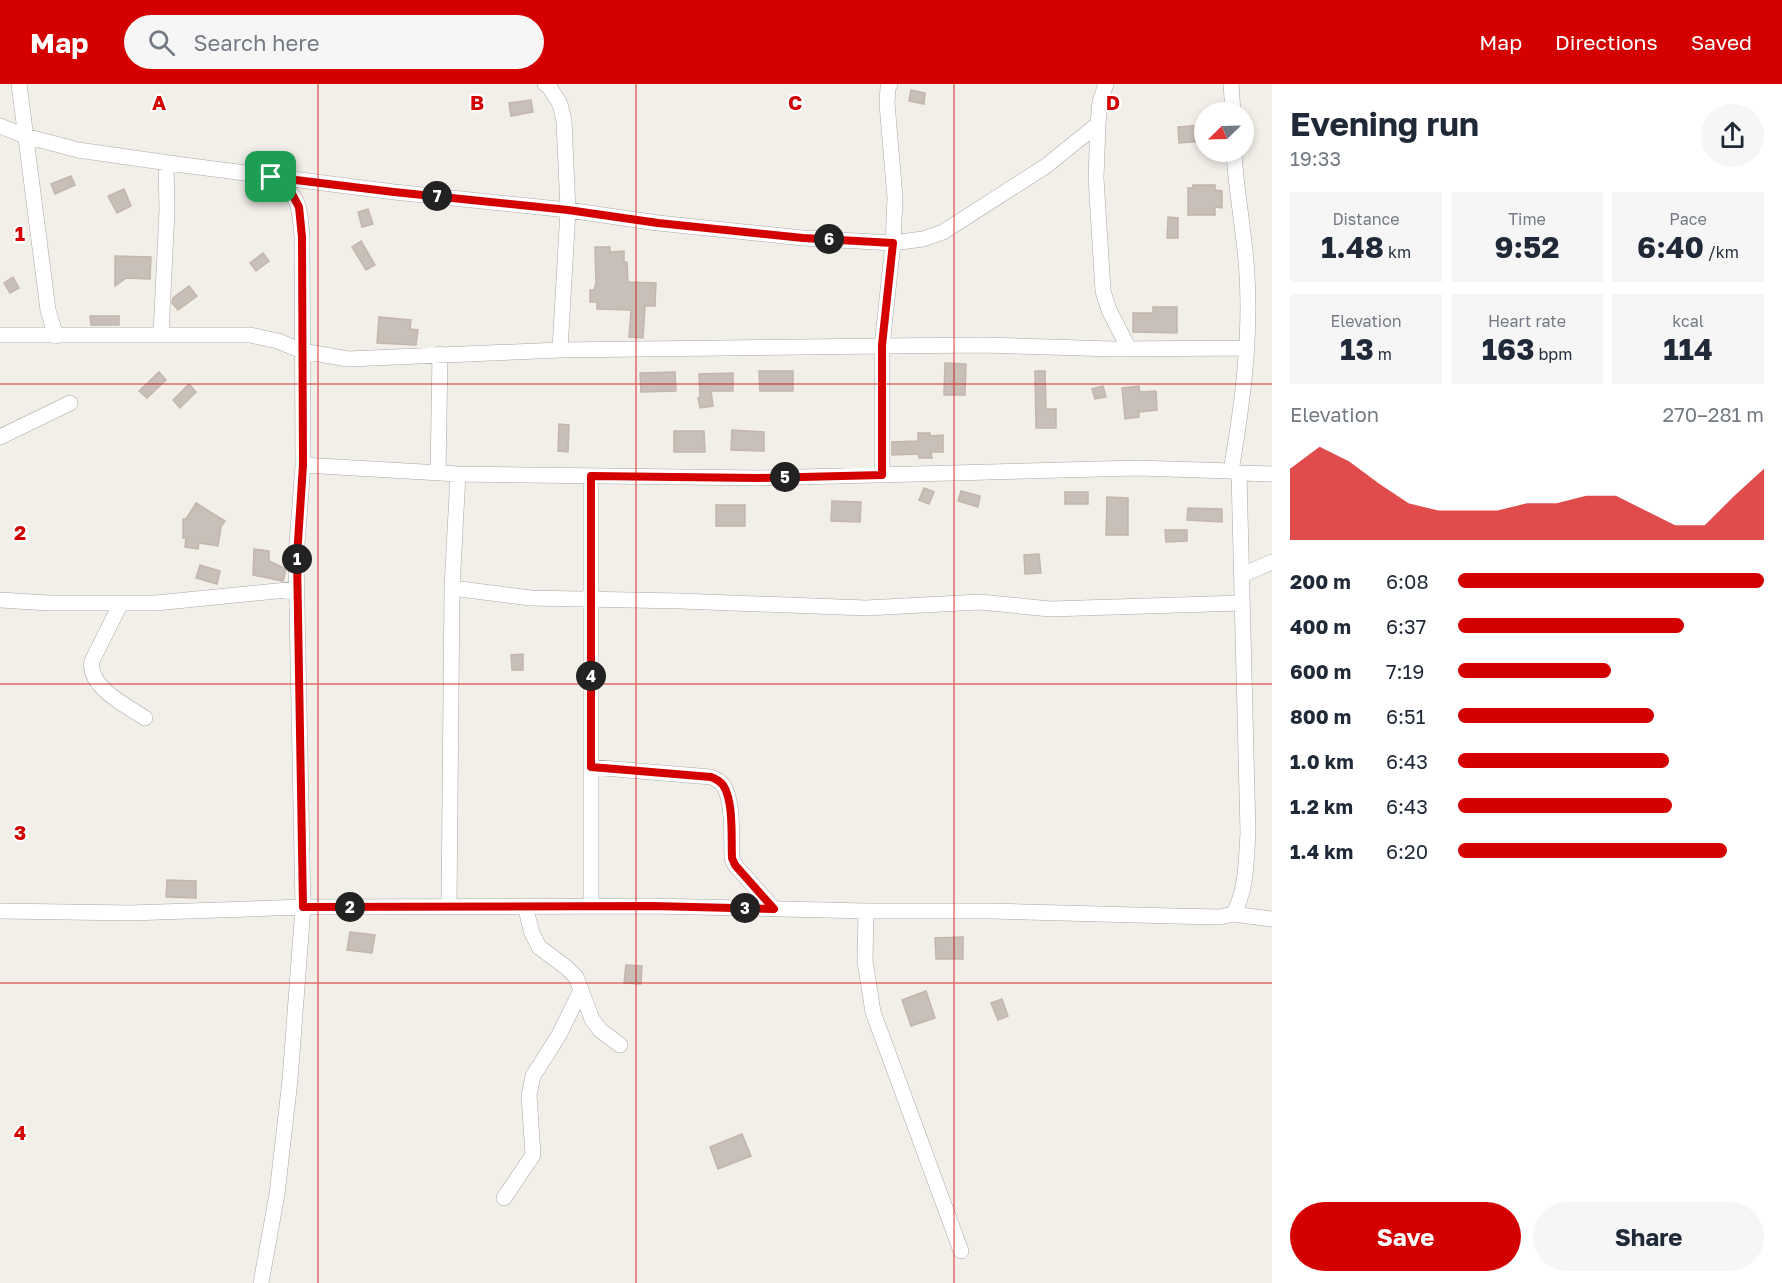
<!DOCTYPE html>
<meta charset="utf-8">
<style>
:root{--surface:#fff;--page:#f6f6f7;--text:#1f2937;--muted:#747a83;--accent:#d40000}
body{margin:0;font-family:"Golos Text",sans-serif;background:var(--page);color:var(--text);height:100vh;display:flex;flex-direction:column;font-size:22px;white-space:nowrap}
*{box-sizing:border-box;margin:0}
p{font-size:20px;color:var(--muted)}
.icon{flex:none;width:33px;height:33px;fill:none;stroke:currentColor;stroke-width:2;stroke-linecap:round;stroke-linejoin:round}
.map{position:relative;flex:1;overflow:hidden}
.panel{display:flex;flex-direction:column;background:var(--surface);width:510px}
.panel>*{flex:none}
.needle{width:39px;rotate:247deg}
.buttons{position:absolute;left:1194px;top:18px;display:grid;gap:12px}
.buttons a{display:grid;place-items:center;width:60px;height:60px;border-radius:50%;background:var(--surface);box-shadow:0 3px 9px #0003;font-size:30px}
.pin{position:absolute;display:grid;place-items:center;width:51px;height:51px;color:#fff;margin:-26px;border-radius:12px;box-shadow:0 3px 9px #0006}
.km{position:absolute;width:30px;height:30px;margin:-15px;border-radius:50%;background:#222;color:#fff;font-size:16px;line-height:30px;text-align:center}
.round{display:grid;place-items:center;flex:none;width:63px;height:63px;border-radius:32px;background:var(--page)}
.headline{display:flex;align-items:center;justify-content:space-between;height:102px;padding:0 18px}
h1{font-size:33px;font-weight:700;line-height:45px}
.metrics{display:grid;grid-template-columns:repeat(3,1fr);gap:9px;height:102px;padding:6px 18px}
.metrics div{display:grid;align-content:center;border-radius:0px;background:var(--page);text-align:center}
.metrics b{font-size:30px;font-weight:700}
.metrics small{font-size:16px;font-weight:400}
.metrics p{font-size:16px}
.chart{height:168px;padding:12px 18px}
.chart p{display:flex;justify-content:space-between}
.chart svg{width:100%;height:108px;margin-top:6px;fill:var(--accent);opacity:.7}
.cta{display:flex;gap:12px;margin-top:auto;padding:12px 18px}
.cta a{flex:1;height:69px;border-radius:36px;background:var(--accent);color:#fff;font-size:24px;font-weight:700;line-height:69px;text-align:center}
.cta a+a{background:var(--page);color:var(--text)}
ul{padding:0 18px;list-style:none;font-size:20px}
li{display:grid;grid-template-columns:96px 72px 1fr;align-items:center;height:45px}
li i{height:15px;border-radius:8px;background:var(--accent)}
header{display:flex;align-items:center;gap:36px;box-sizing:border-box;height:84px;padding:0 30px;background:var(--accent);color:#fff}
header strong{font-size:28px}
nav{display:flex;gap:33px;margin-inline-start:auto;font-size:21px}
.search{width:420px;height:54px;background:var(--page);display:flex;align-items:center;gap:15px;box-sizing:border-box;padding:0 21px;border-radius:33px;color:var(--muted);font-size:22px}
main{display:flex;flex:1;min-height:0}
.map>svg:first-child{display:block}
.building{fill:#c7bfb8;stroke:#c4b6ab;stroke-width:1.5}
.lines{fill:none;stroke-linecap:round;stroke-linejoin:round}
.minor-casing{stroke:#a9a9a9;stroke-width:16}
.minor{stroke:#fff;stroke-width:15}
.route-casing{stroke:#fff;stroke-width:12}
.route{stroke:#d40000;stroke-width:8}
.grid{fill:none;stroke:#d40000;stroke-width:1.5;stroke-opacity:0.55}
.grid-label{font-size:20px;text-anchor:middle;font-weight:bold;fill:#d40000;stroke:#fff;stroke-width:4.5;stroke-linejoin:round;paint-order:stroke}
</style>
<header>
<strong>Map</strong>
<div class="search"><svg class="icon" aria-label="search" viewBox="0 0 24 24"><circle cx="10" cy="10" r="6"/><path d="M15 15l6 6"/></svg>Search here</div>
<nav><a>Map</a><a>Directions</a><a>Saved</a></nav>
</header>
<main>
<div class="map">
<svg width="1272" height="1199" viewBox="0 0 1272 1199">
<rect width="100%" height="100%" fill="#f2efe9"/>
<path class="building" d="M911 6 925 9 924 20 909 17Z
M531 16 533 28 511 32 509 19Z
M1204 41V57L1179 59 1178 43Z
M71 92 75 101 55 110 51 100Z
M1193 101H1215V106L1222 107V124L1215 123V131H1188V104H1193Z
M124 105 131 122 117 129 108 112Z
M368 125 373 140 362 143 358 128Z
M1168 133 1178 134V154H1167Z
M361 157 375 181 366 186 352 163Z
M595 163H610V168L624 167V178H627L628 198 656 199 655 222H645L643 254 629 253 631 226 597 225V218H590V206H594L596 199Z
M263 169 269 177 256 187 250 179Z
M115 172 151 173 150 195 126 194 115 202Z
M13 193 19 204 10 209 4 199Z
M189 202 197 212 178 226 172 219 173 214Z
M1153 223H1177V249L1133 248V229H1153Z
M90 232H119V241H91Z
M379 233 411 236 410 245 418 246 416 261 377 259Z
M945 279 966 280 965 311H944Z
M759 287H793V307H760Z
M1035 287H1045L1046 325H1056V344H1036Z
M159 288 166 296 147 314 139 307Z
M675 288 676 307 641 308 640 289Z
M733 289V307H711L713 322 700 324 698 314 700 313 699 290Z
M189 300 196 308 180 324 173 316Z
M1103 302 1106 313 1095 315 1092 305Z
M1139 302 1140 308 1156 307 1157 326 1139 328V333L1125 335 1122 304Z
M559 340 569 341 568 368 558 367Z
M732 346 764 348V367L731 366Z
M674 347H704L705 368H674Z
M918 349H930V352L943 351V368H931L932 374H919L918 370 892 371V358L918 357Z
M924 404 934 408 929 420 919 416Z
M961 407 980 412 978 423 958 417Z
M1065 408H1088V420H1065Z
M1107 413 1128 414V451H1106Z
M832 417 861 418 860 438 831 437Z
M196 419 225 437 221 443 218 462 199 459 198 465 185 463 186 454H183V435H186Z
M716 421H745V442H716Z
M1188 424 1222 425V438L1187 436Z
M1165 446H1187V457L1166 458Z
M254 465 269 467V477L286 485 283 497 253 491Z
M1039 470 1041 489 1025 490 1024 471Z
M200 481 220 487 217 500 196 494Z
M523 570V586H512L511 571Z
M167 796 196 797V814L166 813Z
M350 848 375 851 372 869 347 866Z
M963 853V875H936L935 854Z
M626 881 642 882 641 900 624 899Z
M926 907 935 934 911 942 902 916Z
M1002 915 1008 932 998 936 991 919Z
M742 1050 751 1072 718 1085 710 1063Z"/>
<g class="lines">
<defs>
<path id="minor" d="M19 0 48 226 56 252
M545 0 550 4 560 20 564 37 568 126 560 266
M1106 0 1100 18 1098 40 1096 94 1103 207 1109 226 1129 265
M1231 0 1233 28
M0 42 25 52 78 66 183 81 394 108 568 126 658 139 803 154 893 159 923 155 943 148 1046 82 1098 40
M0 251H250L278 257 302 267 348 275 560 266 882 262 984 261 1113 265 1247 264
M161 251 167 126 166 79
M0 353 70 319
M303 381 458 390 758 394 1137 384 1231 387 1239 389 1272 390
M1231 387C1242 323 1251 256 1247 191 1245 150 1236 109 1234 68
M438 389 440 270
M882 391V262L893 159 895 114 887 19 888 4 890 0
M1242 491 1272 478
M452 504 531 514 680 517 866 524 980 518 1050 525 1242 519
M0 516 49 519H156L297 505
M121 519 92 577C87 603 127 622 145 634
M591 683 711 693C716 695 720 697 723 701 734 717 731 754 732 774L735 781 774 825
M525 822 532 849 539 863 567 884 576 893 592 935 600 946 620 961
M591 822V392
M449 823 452 504 458 390
M0 827 130 829 303 823 652 822 866 827H993L1173 832 1220 833 1233 830C1247 807 1246 776 1248 749L1239 389
M866 827 865 877 873 928 961 1167
M1233 830 1272 835
M504 1114 533 1071 529 1011 533 992 559 951 581 906
M261 1199 277 1110 290 996 303 823 296 473 303 381 302 153C299 119 301 115 273 94"/>
</defs>
<use href="#minor" class="minor-casing"/>
<use href="#minor" class="minor"/>
</g>
<g class="lines">
<defs>
<path id="route" d="M271 93 394 108 568 126 658 139 803 154 893 159 882 261V391L758 394 591 392V683L711 693C716 695 720 697 723 701 734 717 731 754 732 774L735 781 774 825 652 822 303 823 297 473 303 381 302 153 299 123 291 108Z"/>
</defs>
<use href="#route" class="route-casing"/>
<use href="#route" class="route"/>
</g>
<path class="grid" d="M318 0V1199M636 0V1199M954 0V1199M0 300H1272M0 600H1272M0 899H1272"/>
<g class="grid-label">
<text x="159" y="26">A</text>
<text x="477" y="26">B</text>
<text x="795" y="26">C</text>
<text x="1113" y="26">D</text>
<text x="20" y="157">1</text>
<text x="20" y="456">2</text>
<text x="20" y="756">3</text>
<text x="20" y="1056">4</text>
</g>
</svg>
<div class="buttons">
<a><svg class="needle" viewBox="-14 -14 28 28"><path d="M0-13l5 13h-10z" fill="#e53935"/><path d="M0 13l5-13h-10z" fill="#747a83"/></svg></a>
</div>
<div class="pin" style="left:271px;top:93px;background:#1e9e55"><svg class="icon" aria-label="arrive" viewBox="0 0 24 24"><path d="M6 21V4h12l-3 4 3 4H6"/></svg></div>
<b class="km" style="left:297px;top:475px">1</b>
<b class="km" style="left:350px;top:823px">2</b>
<b class="km" style="left:745px;top:824px">3</b>
<b class="km" style="left:591px;top:592px">4</b>
<b class="km" style="left:785px;top:393px">5</b>
<b class="km" style="left:829px;top:155px">6</b>
<b class="km" style="left:437px;top:112px">7</b>
</div>
<section class="panel">
<div class="headline"><div><h1>Evening run</h1><p>19:33</p></div><a class="round"><svg class="icon" aria-label="share" viewBox="0 0 24 24"><path d="M12 15V3M7 8l5-5 5 5M5 13v7h14v-7"/></svg></a></div>
<div class="metrics">
<div><p>Distance</p><b>1.48<small> km</small></b></div>
<div><p>Time</p><b>9:52</b></div>
<div><p>Pace</p><b>6:40<small> /km</small></b></div>
</div>
<div class="metrics">
<div><p>Elevation</p><b>13<small> m</small></b></div>
<div><p>Heart rate</p><b>163<small> bpm</small></b></div>
<div><p>kcal</p><b>114</b></div>
</div>
<div class="chart"><p><span>Elevation</span>270–281 m</p>
<svg viewBox="0 0 160 44" preserveAspectRatio="none"><path d="M0 44V15L10 6L20 12L30 21L40 29L50 32L60 32L70 32L80 29L90 29L100 26L110 26L120 32L130 38L140 38L150 26L160 15V44z"/></svg>
</div>
<ul>
<li><b>200 m</b>6:08<i style="width:100%"></i></li>
<li><b>400 m</b>6:37<i style="width:74%"></i></li>
<li><b>600 m</b>7:19<i style="width:50%"></i></li>
<li><b>800 m</b>6:51<i style="width:64%"></i></li>
<li><b>1.0 km</b>6:43<i style="width:69%"></i></li>
<li><b>1.2 km</b>6:43<i style="width:70%"></i></li>
<li><b>1.4 km</b>6:20<i style="width:88%"></i></li>
</ul>
<div class="cta"><a>Save</a><a>Share</a></div>
</section>
</main>
